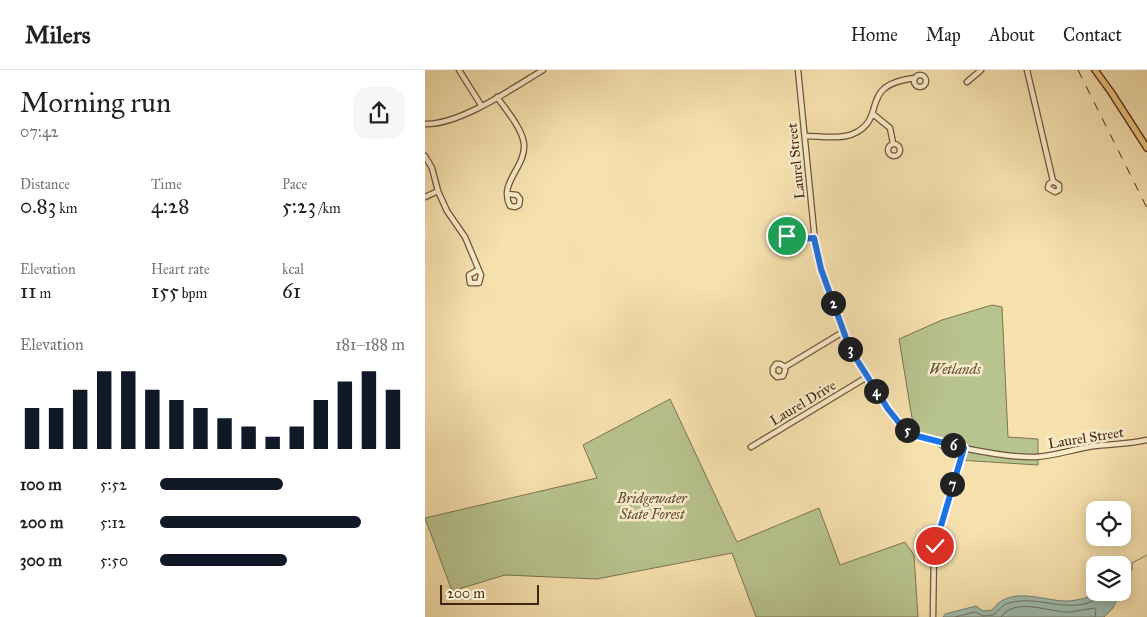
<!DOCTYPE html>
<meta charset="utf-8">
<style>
:root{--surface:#fff;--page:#f6f6f6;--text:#222;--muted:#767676;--line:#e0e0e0;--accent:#111827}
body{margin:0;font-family:"IM FELL Great Primer",serif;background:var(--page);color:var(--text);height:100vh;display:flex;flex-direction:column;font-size:19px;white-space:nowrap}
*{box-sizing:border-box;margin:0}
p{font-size:16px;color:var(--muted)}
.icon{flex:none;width:28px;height:28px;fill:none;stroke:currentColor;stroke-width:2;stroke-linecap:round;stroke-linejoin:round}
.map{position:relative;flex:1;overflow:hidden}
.drawer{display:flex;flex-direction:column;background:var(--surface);width:425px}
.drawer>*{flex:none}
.tools{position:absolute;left:661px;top:431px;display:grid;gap:10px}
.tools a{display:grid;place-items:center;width:45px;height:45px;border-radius:10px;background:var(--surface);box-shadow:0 2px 12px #0003;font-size:25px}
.scale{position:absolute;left:15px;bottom:12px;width:99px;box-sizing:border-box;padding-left:5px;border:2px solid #402613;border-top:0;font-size:14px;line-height:18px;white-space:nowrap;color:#402613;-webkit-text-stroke:4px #faeccb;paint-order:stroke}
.pin{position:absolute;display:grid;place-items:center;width:42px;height:42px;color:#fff;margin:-21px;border:2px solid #fff;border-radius:50%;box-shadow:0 1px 5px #0007}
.km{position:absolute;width:25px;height:25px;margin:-12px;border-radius:50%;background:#222;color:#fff;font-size:14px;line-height:25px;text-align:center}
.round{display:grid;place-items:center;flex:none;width:52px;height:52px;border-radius:15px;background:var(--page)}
.summary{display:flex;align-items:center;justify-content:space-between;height:85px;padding:0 20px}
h1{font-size:28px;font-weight:600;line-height:38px}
.stats{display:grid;grid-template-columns:repeat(3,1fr);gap:8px;height:85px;padding:5px 20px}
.stats div{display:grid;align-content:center}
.stats b{font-size:21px;font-weight:600}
.stats small{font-size:14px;font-weight:400}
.stats p{font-size:14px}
.chart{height:140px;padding:10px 20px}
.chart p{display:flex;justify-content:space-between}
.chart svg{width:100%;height:90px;margin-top:5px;stroke:var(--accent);stroke-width:6}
ul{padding:0 20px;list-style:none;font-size:16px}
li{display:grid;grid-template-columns:80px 60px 1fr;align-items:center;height:38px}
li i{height:12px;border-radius:6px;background:var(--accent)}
header{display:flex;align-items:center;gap:30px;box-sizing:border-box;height:70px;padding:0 25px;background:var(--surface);border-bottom:1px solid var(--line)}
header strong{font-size:24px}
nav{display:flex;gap:28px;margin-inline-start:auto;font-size:18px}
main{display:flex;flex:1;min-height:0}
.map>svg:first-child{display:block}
.green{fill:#b8c48f;stroke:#7c7551}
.water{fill:#9ebdb0;stroke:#788171}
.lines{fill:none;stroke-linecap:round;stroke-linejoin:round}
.shore{stroke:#6f7262;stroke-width:1}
.stream{stroke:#788171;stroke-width:1}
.minor-casing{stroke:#6e553a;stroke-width:7}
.major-casing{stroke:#402613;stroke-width:8}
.minor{stroke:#faeccb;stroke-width:4.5}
.major{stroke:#ecc178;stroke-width:5.5}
.rail{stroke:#402613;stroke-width:1;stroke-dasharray:9 9;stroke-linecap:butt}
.route-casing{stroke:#fff;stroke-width:10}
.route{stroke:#1a73e8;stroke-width:6}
.labels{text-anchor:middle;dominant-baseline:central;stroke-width:5;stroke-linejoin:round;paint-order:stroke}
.street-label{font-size:14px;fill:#402613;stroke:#faeccb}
.park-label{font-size:14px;font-style:italic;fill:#5e4e32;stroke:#faeccb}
</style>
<header>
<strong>Milers</strong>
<nav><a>Home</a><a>Map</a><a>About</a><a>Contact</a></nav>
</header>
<main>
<section class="drawer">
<div class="summary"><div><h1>Morning run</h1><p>07:42</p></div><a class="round"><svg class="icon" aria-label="share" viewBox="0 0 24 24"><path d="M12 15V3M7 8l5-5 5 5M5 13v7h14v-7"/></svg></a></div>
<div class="stats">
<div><p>Distance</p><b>0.83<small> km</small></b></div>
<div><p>Time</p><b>4:28</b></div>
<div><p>Pace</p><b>5:23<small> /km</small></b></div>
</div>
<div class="stats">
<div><p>Elevation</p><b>11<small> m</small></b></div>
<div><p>Heart rate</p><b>155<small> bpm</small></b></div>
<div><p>kcal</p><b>61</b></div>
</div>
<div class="chart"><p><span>Elevation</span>181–188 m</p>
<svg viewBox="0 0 160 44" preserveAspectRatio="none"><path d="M5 44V24M15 44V24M25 44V15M35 44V6M45 44V6M55 44V15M65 44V20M75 44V24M85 44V29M95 44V33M105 44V38M115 44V33M125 44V20M135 44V11M145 44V6M155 44V15"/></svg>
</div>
<ul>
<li><b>100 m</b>5:52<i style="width:50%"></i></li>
<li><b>200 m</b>5:12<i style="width:82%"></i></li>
<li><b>300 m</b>5:50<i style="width:52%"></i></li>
</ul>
</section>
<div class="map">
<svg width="722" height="547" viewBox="0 0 722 547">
<rect width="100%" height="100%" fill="#f7e2af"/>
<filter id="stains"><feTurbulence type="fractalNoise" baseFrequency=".004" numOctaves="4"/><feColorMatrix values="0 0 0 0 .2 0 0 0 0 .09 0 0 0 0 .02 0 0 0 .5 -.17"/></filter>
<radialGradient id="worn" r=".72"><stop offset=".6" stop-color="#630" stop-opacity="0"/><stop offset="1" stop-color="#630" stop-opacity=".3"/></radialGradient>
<path class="green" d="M567 235 577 237 583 367 613 369V395L533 390 489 360 474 269 517 250Z
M245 329 312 472 394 438 415 495 480 472 489 485 493 547H331L307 483 172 509 80 505 27 521 0 448 172 408 158 375Z"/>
<path class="water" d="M674 523H695L688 538 679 547H518L520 544 551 536 558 541 567 540C586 514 619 532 644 531 655 530 665 527 674 523Z"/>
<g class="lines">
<path class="shore" d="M530 547 550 542 558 546 568 545C574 541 576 535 584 533 613 524 644 546 674 528L676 522
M576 547C591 526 624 543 645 542 653 541 661 539 669 538L671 540 670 547"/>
<path class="stream" d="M698 503 700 505 707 500V493L722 485"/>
<defs>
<path id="minor" d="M34 0 56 35
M373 0 390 171C393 199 405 225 414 251 424 279 458 342 481 359 502 374 583 388 610 387 630 386 649 379 669 376 687 374 705 374 722 370
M602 0 628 111 634 115V120L630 122 623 118 624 114 628 111
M489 11a6 6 0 1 1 12 0a6 6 0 1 1-12 0Z
M542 12 556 0
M72 27C81 40 97 58 99 74 101 97 73 113 85 136L90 137 94 135 95 129 92 125 83 124
M448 44 465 58 468 73
M0 54C35 55 88 18 118 0
M380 66C395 66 416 70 430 63 463 47 432 15 490 8
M463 80a6 6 0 1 1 12 0a6 6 0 1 1-12 0Z
M0 86 7 98 13 121 22 141 40 167 56 205 54 213H45L44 205 53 200
M0 127 13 121
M351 171a7 7 0 1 1 14 0a7 7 0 1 1-14 0Z
M364 170 389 168
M360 297 355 294H351L348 298V303L352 307 358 306 360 301V297L418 262
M326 377 442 307
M508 547 509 480 539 378"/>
<path id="major" d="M670 0 686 22 722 78"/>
</defs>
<use href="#minor" class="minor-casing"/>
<use href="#major" class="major-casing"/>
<use href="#minor" class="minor"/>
<use href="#major" class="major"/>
<path class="rail" d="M653 0 722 138"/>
</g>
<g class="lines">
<defs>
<path id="route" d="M362 166 364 170 389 168 396 199 425 279 463 339 475 354 492 366 539 378 510 476"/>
</defs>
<use href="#route" class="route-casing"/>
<use href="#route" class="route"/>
</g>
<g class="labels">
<g class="street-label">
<text transform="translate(371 91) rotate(-96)">Laurel Street</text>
<text transform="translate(378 333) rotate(-31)">Laurel Drive</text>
<text transform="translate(661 368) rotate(-9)">Laurel Street</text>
</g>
<g class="park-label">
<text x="530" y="299">Wetlands</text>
<text x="227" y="428">Bridgewater<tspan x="227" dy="16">State Forest</tspan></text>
</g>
</g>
<rect width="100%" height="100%" filter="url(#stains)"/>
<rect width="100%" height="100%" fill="url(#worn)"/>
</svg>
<div class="tools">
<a><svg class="icon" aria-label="locate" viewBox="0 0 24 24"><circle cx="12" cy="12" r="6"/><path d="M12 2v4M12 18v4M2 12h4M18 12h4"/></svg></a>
<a><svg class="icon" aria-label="layers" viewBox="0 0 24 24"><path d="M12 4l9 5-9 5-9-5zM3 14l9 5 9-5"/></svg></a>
</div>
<div class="scale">200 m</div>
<div class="pin" style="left:362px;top:166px;background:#1e9e55"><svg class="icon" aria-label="arrive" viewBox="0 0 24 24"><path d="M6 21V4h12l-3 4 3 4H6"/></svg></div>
<div class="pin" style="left:510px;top:476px;background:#d93025"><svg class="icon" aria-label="check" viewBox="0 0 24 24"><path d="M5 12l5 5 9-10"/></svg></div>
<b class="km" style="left:408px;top:233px">2</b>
<b class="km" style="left:425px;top:279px">3</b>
<b class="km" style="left:451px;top:321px">4</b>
<b class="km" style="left:482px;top:360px">5</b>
<b class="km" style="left:528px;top:375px">6</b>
<b class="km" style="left:527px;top:414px">7</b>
</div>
</main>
